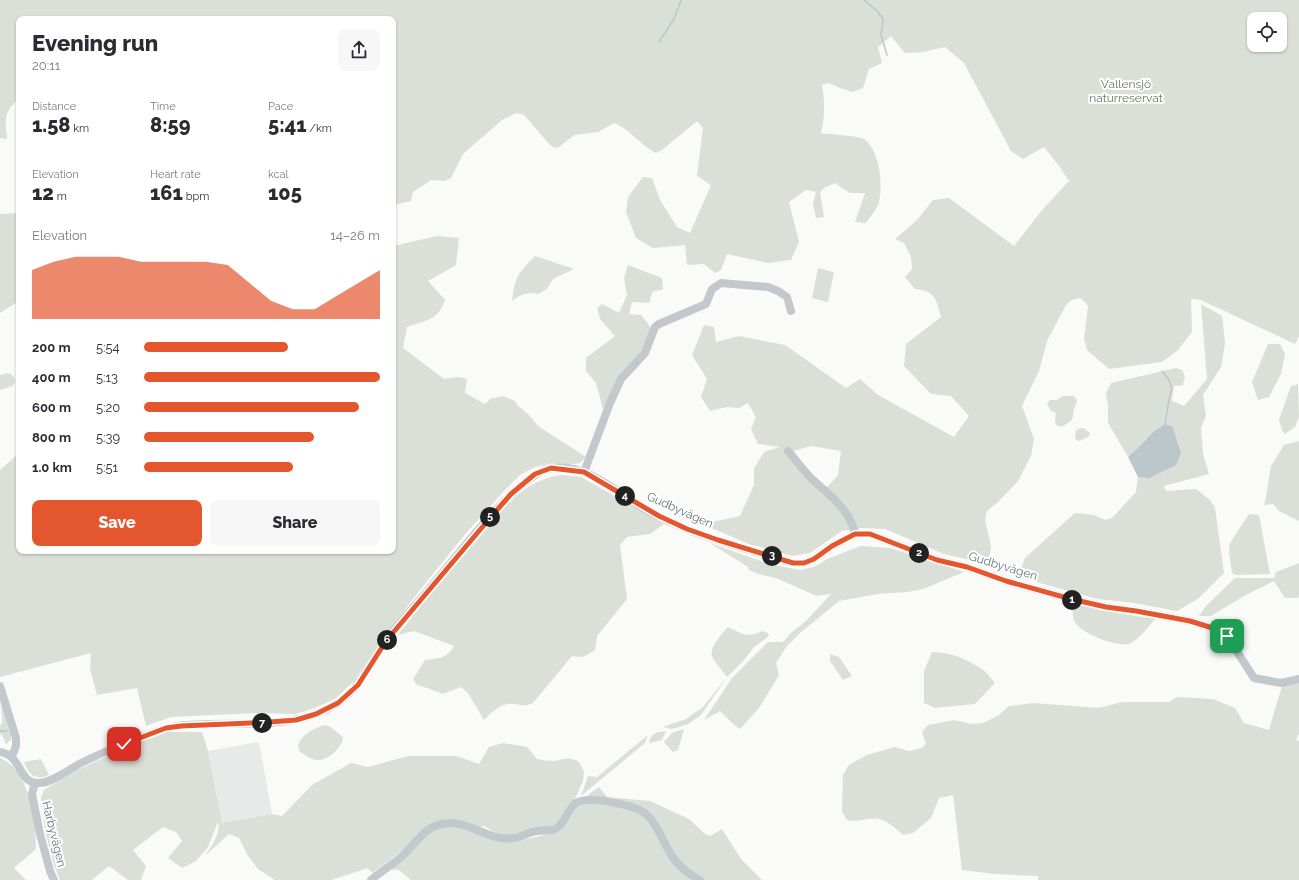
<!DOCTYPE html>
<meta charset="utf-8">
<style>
:root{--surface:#fff;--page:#f7f7f7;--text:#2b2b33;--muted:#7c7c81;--accent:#e4572e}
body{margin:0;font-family:Raleway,sans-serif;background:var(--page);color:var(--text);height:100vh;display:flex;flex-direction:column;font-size:15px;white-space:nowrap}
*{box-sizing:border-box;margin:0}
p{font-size:13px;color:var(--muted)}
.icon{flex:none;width:22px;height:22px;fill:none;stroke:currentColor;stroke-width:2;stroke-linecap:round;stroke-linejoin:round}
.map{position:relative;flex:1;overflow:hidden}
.details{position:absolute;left:16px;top:16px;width:380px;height:538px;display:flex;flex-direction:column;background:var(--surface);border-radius:8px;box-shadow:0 1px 3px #0004}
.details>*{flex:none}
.buttons{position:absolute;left:1247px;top:12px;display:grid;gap:8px}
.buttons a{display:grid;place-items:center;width:40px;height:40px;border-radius:8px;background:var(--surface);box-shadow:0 1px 3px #0004;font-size:20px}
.pin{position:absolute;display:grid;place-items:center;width:34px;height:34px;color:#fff;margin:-17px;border-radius:8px;box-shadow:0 2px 6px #0006}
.km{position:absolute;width:20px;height:20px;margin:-10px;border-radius:50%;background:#222;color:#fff;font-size:11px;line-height:20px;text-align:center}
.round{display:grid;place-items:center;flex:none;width:42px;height:42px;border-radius:8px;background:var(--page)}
.overview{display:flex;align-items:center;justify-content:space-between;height:68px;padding:0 16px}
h1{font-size:22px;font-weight:800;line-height:30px}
.stats{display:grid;grid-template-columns:repeat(3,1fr);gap:6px;height:68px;padding:4px 16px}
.stats div{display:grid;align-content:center}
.stats b{font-size:20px;font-weight:800}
.stats small{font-size:11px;font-weight:400}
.stats p{font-size:11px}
.chart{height:112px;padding:8px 16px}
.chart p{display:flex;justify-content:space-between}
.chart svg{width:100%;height:72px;margin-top:4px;fill:var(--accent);opacity:.7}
.cta{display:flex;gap:8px;margin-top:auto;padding:8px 16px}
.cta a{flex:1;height:46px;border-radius:8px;background:var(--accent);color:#fff;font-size:16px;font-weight:800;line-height:46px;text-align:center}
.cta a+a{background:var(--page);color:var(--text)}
ul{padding:0 16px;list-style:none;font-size:13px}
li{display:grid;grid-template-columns:64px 48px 1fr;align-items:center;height:30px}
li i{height:10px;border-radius:5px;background:var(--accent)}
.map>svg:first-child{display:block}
.built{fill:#e8e9e9}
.green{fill:#dadfd7;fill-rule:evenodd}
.water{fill:#bbc7cb}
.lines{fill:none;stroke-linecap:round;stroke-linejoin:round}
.stream{stroke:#bbc7cb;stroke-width:1.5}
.minor{stroke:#c3c8cc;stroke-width:8}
.route-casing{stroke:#fff;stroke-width:8}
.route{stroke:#e4572e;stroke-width:5}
.labels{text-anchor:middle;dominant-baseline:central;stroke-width:4;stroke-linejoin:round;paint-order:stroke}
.park-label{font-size:12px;fill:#687a64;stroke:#fff}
.street-label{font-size:12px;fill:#657683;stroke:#fff}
</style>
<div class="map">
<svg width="1299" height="880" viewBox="0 0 1299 880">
<rect width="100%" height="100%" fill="#fafaf8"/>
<path class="built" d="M259 742 272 814 222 823 208 751Z"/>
<path class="green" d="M0 0H1299V336L1295 344 1201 300 1191 299 1192 332 1177 351 1162 362 1109 369 1087 350 1084 339 1088 307 1086 303 1080 298 1071 300 1066 305 1047 341 1039 371 1022 406 1034 439 1031 456 1018 481 998 502 987 511 985 520 991 546 988 567 970 560 944 554 885 529 861 528 842 531 810 553 793 556 749 544 702 524 740 516 754 485V468L764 452 780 447 758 444 751 429 756 417 748 403 739 408 727 407 710 411 701 397 707 379 692 355 704 325 714 327 716 342 739 336 785 345 846 388 860 379 878 395 954 437 969 416 951 396 931 394 904 366 906 344 941 317C936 299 936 291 915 289L905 277 912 269 911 257 904 243 895 239 917 220 933 200 949 198 1014 246 1043 209 1070 180H1068L1062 170 1044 147 1023 159 1011 151 964 63 945 47 923 52 905 53 891 36 878 47 882 63 869 69 863 88 853 92 840 88 829 83 822 85C825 103 825 115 821 133 829 134 859 136 864 139 880 151 883 184 879 202 877 209 870 217 866 223L855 222 865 193H850L835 183 824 188 820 192 824 217 816 218 813 204 816 192 806 190 789 202 799 242 791 260 768 263 727 254 721 270 715 273 704 264 687 265 685 245 653 248 636 238 626 212 628 197 643 177 652 178 660 200 677 227 690 233 711 185 697 176 703 128 697 121 662 150 656 153C640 145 630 129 614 123L598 132 574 135 559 147 555 148 550 145 524 115 516 113 502 120 463 154 451 178 444 181 431 180 413 192 411 201 393 205V19H19V98C3 114 5 118 7 139L0 138ZM1254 19H1280V45H1254ZM811 446 841 451 838 475 823 492 786 453Z
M19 213V301L0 313V214Z
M437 236 459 238 456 265 428 281 445 300C438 321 426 320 407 327L403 348 444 379 459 377 467 379 465 393 485 404 490 399 503 396 515 401 517 405 529 415 538 426 586 457 580 463 574 464 553 463 535 467 520 475 503 492 467 532 419 591 374 651 355 680 336 698 315 708 296 714 255 713 171 717 146 726 137 688 97 695 90 669 91 653 0 677V470L19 453V551H393V246Z
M535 256 574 269 553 279 547 289 538 294C529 291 519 295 512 301 515 277 518 273 535 256Z
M628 265 662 278 663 290 653 291 649 303 632 302 629 314 641 315 649 325 651 330 644 351 625 369 604 413 596 383 586 371V358L615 336 600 319 597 308 602 304 619 313 627 295 624 278Z
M818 268 834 272 828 302 812 298Z
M1201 304 1222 316 1225 343 1221 367 1203 395 1206 416 1201 428 1203 454 1209 474 1164 486 1166 491 1196 489 1210 500 1215 508 1224 573 1199 598 1177 611 1134 603 1098 599 1018 577 1025 558 1075 513 1094 515 1105 520 1112 518 1136 492 1138 477H1149L1172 426 1164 424C1160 428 1155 430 1151 434 1144 442 1136 450 1128 457L1108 423V406L1106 393 1111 383 1176 368 1182 370 1185 376 1183 385 1174 386 1172 401 1184 406 1207 379Z
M1268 344H1280L1285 354 1281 374 1269 397 1258 400 1252 382Z
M8 373C13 375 15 377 15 382L13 386 0 390V375Z
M1298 384 1299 417 1295 427 1285 434 1282 430 1279 420 1291 386Z
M1063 396H1074C1079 403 1076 402 1074 409 1073 412 1073 416 1072 420L1062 427 1056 425 1055 419 1056 413 1051 411 1047 404 1050 400H1056Z
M1081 428 1085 429 1090 433 1088 437 1079 441 1075 439 1076 430Z
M1299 441V521L1279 511 1273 504 1264 505 1266 497 1271 466 1284 445Z
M562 475 581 477 664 524 650 534 627 537 620 545 627 599 597 636 595 650 583 657 572 656 533 703C523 708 518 703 508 704 499 705 490 714 484 720L468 693 461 687 443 694 416 684 413 679 425 660C437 659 448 658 454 646L414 631 398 635 419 608 506 506C523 489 538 478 562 475Z
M1249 514 1259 515 1270 574 1236 575 1232 573 1229 552 1230 543Z
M710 543 769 564 800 570 814 567 827 559 861 546 890 548 964 572 923 589 908 592 878 594 839 601 800 633 786 647 776 663 779 675 759 708 740 729 732 723 720 711 704 720 732 678 768 642H783L792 632 806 621 831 594 817 596 776 578 758 574 749 570 748 567Z
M1299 563V596L1298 598H1285L1274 581 1244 596 1211 616H1199L1206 606 1235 578H1274L1276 572Z
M1072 603 1104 611 1155 619C1149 626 1139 639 1131 643 1120 649 1084 634 1076 624 1072 619 1073 610 1072 603Z
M728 627C741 633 748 639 762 631L768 633 769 636 754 647 744 660 727 677 701 715 688 724 672 729 663 727 686 719 703 707 727 677C723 670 715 664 712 656 709 647 722 634 728 627Z
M932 652C950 652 967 659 982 669 987 672 991 679 995 683L975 704 935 708 924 703V671Z
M830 654 839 657 852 676 843 680 830 661Z
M1299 683V733L1296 740 1299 741V880H1038V876L995 874 962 870 953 795 939 798 931 818 913 833 903 835C896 829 888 821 879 819 868 817 858 823 847 820L842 812 843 775 849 765 867 755 894 747 910 751 922 748 926 744 922 732 928 725 954 720 972 724 983 723 999 715 1009 706 1033 703 1099 708 1122 702H1169L1177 697 1213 699 1235 708 1244 723 1269 730 1282 686Z
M0 696 11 734V740L6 744 2 735 0 734V725L2 724C3 714 0 705 0 696Z
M324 725 329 726 343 737C343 747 327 761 318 760 311 760 305 755 300 752L298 745C303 733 312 730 324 725Z
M684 729 678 750 673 752 664 742 672 733Z
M666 731 662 740 649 743C651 733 657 732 666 731Z
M169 732H202L208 751 222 823 272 814 282 816 312 785 351 763 368 767 408 756H456L479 764 489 747 503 743 527 747 537 759C542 760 549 761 554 761 566 759 567 756 579 762L584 772 583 781 574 801 562 819 552 826 514 835 501 836 484 826 479 827 470 824 426 829 398 854 372 873 368 868 331 880H275L258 869 248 856 239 838 229 834 205 856C211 847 221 833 218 822L208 847 196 861 182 868 168 858 182 841 176 832 163 827 133 850 146 866 141 880H128L109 866 92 880H60L54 865 45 830 41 798 44 790 75 771 139 742Z
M648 735 645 743 581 796 588 776 597 777Z
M0 758C6 761 13 765 17 771 31 791 36 825 36 849L14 868 26 880H0Z
M41 759 49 775C35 781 29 775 24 762Z
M599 787 607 797 650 801 689 819 704 833 710 836 722 829 741 859 762 880H411L399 870 388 869C399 860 425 832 437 828 459 819 481 837 501 842 509 844 546 835 554 832 569 825 576 806 587 796 590 793 595 790 599 787Z"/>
<path class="water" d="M1164 424 1172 426 1181 453 1176 465 1149 478 1138 477 1128 457C1136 450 1144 442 1151 434 1155 430 1160 428 1164 424Z"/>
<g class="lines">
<path class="stream" d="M864 0 877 11 883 19 881 35 887 55
M659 42 674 19 681 0
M1162 371 1169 380 1172 389 1170 394 1165 424
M0 731H7"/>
<path class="minor" d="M788 451C796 460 803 470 812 479 829 495 850 509 855 534
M584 472 610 403 621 379 645 353 655 327 659 324 706 304 712 289 721 283 768 287 778 291 787 297 791 311
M0 686 16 738V746L12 756
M0 752C22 755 18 783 38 783 50 784 70 769 81 763 108 750 136 737 165 729 179 724 193 725 208 724 250 723 300 728 338 703 361 687 371 661 387 639 403 618 422 598 439 577 462 550 518 475 551 468 583 462 616 491 641 507 683 533 745 548 793 563H804L814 559 832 546 855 534H870L937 560 967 567 1006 581 1071 599 1106 607 1136 611 1190 621 1219 630 1227 636 1254 678 1281 683 1299 679
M35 783 32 794 40 834 50 871 54 880
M371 880C380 872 390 866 400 858 411 849 422 831 435 826 465 814 487 843 514 838 522 837 529 832 537 831 543 830 550 831 555 829 566 823 567 810 576 803 587 795 632 805 643 812 659 823 663 845 674 859 681 868 690 875 700 880"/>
</g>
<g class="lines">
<defs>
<path id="route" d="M124 744 166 728 181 726 270 722 296 720 316 714 338 703 358 685 386 641 490 518 511 494 535 474 551 468 584 472 659 516 687 529 718 540 793 563H804L814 559 832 546 855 534H870L937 560 967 567 1006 581 1071 599 1106 607 1136 611 1190 621 1219 630 1227 636"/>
</defs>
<use href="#route" class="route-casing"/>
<use href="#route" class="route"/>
</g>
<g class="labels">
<g class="park-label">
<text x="1126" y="84">Vallensjö<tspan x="1126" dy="14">naturreservat</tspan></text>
</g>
<g class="street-label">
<text transform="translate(680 510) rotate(24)">Gudbyvägen</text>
<text transform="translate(1003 566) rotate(17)">Gudbyvägen</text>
<text transform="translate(54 834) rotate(76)">Harbyvägen</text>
</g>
</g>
</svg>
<div class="buttons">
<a><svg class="icon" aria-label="locate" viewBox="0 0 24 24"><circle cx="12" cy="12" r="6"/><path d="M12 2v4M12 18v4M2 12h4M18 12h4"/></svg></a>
</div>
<div class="pin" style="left:1227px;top:636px;background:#1e9e55"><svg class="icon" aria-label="arrive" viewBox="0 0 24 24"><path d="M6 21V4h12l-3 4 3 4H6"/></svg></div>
<div class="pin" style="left:124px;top:744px;background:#d93025"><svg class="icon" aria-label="check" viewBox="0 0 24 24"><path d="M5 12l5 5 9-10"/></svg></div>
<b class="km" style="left:1072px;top:600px">1</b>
<b class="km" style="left:919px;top:553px">2</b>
<b class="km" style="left:772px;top:556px">3</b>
<b class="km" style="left:625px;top:496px">4</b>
<b class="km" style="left:490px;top:517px">5</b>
<b class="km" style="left:387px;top:640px">6</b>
<b class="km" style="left:262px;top:723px">7</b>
<section class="details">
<div class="overview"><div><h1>Evening run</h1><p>20:11</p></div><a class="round"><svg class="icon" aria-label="share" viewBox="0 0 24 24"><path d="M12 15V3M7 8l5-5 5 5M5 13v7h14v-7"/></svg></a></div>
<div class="stats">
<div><p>Distance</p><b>1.58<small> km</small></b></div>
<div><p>Time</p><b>8:59</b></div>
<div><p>Pace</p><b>5:41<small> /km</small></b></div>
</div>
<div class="stats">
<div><p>Elevation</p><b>12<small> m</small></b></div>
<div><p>Heart rate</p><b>161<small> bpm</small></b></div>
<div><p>kcal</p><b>105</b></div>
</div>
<div class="chart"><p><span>Elevation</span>14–26 m</p>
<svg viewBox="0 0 160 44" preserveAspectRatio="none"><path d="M0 44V14L10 9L20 6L30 6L40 6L50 9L60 9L70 9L80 9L90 11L100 22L110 33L120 38L130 38L140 30L150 22L160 14V44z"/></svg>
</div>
<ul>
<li><b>200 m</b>5:54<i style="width:61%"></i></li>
<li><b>400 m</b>5:13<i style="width:100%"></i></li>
<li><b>600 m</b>5:20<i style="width:91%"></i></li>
<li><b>800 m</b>5:39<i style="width:72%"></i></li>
<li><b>1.0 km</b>5:51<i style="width:63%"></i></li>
</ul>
<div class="cta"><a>Save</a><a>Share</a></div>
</section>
</div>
